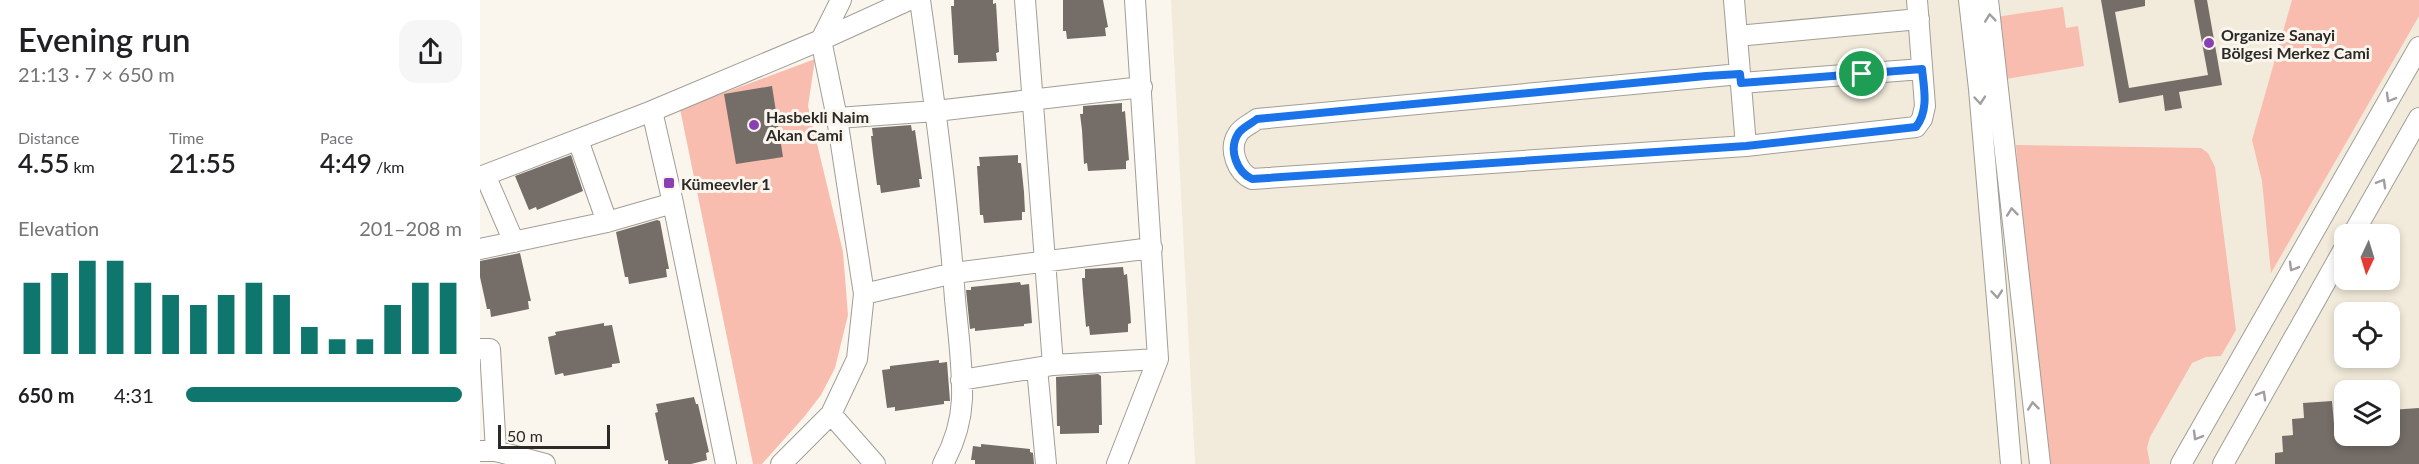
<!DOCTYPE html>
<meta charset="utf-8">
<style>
:root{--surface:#fff;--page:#f6f6f6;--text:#202124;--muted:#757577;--accent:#0f766e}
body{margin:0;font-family:Lato,sans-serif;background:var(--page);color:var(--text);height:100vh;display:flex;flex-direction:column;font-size:22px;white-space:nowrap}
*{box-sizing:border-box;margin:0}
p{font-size:20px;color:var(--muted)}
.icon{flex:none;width:33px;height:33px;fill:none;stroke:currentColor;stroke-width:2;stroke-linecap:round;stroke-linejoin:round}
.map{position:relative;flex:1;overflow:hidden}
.panel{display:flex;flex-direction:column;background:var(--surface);width:480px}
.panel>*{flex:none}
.needle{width:39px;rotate:184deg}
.fabs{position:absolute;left:1854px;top:224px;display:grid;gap:12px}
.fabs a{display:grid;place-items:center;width:66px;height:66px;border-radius:12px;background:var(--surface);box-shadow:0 3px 9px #0003;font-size:30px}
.scale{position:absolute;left:18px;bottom:15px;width:112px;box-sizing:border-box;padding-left:6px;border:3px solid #2c2a27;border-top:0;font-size:16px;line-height:21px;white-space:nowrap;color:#2c2a27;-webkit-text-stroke:4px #faf6ee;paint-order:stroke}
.pin{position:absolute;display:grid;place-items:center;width:51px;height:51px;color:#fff;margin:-26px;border:3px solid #fff;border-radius:50%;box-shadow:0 2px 6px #0007}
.round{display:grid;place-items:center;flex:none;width:63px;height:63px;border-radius:18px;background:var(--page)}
.overview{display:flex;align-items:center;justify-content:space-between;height:102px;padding:0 18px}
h1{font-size:33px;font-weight:600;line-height:45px}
.figures{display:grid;grid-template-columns:repeat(3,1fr);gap:9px;height:102px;padding:6px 18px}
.figures div{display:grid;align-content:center}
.figures b{font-size:26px;font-weight:600}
.figures small{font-size:16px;font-weight:400}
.figures p{font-size:16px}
.chart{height:168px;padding:12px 18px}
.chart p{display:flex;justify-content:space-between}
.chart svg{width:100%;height:108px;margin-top:6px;stroke:var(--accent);stroke-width:6}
ul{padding:0 18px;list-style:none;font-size:20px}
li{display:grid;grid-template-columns:96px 72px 1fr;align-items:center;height:45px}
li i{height:15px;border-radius:8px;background:var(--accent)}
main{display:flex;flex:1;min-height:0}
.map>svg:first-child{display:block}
.built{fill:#f2ebdb;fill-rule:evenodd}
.green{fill:#f8bdaf}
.building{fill:#746d68}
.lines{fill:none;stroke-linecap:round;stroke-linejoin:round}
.minor-casing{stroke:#a19e96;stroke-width:22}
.minor{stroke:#fff;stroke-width:20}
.oneway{stroke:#a09f9e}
.route-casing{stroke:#fff;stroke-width:12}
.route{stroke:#1a73e8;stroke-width:8}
.poi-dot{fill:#8a40b2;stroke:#faf6ee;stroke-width:2}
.labels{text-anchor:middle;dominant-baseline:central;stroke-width:6;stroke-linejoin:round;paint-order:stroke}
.poi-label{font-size:16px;font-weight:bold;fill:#2c2a27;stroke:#faf6ee;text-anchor:start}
</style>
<main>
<section class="panel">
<div class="overview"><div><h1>Evening run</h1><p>21:13 · 7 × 650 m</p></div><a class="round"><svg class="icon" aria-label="share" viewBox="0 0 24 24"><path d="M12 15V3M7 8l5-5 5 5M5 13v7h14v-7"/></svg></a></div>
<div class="figures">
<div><p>Distance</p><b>4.55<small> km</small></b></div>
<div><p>Time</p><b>21:55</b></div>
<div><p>Pace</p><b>4:49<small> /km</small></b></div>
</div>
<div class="chart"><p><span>Elevation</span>201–208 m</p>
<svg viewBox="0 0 160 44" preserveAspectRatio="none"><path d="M5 44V15M15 44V11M25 44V6M35 44V6M45 44V15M55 44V20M65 44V24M75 44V20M85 44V15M95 44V20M105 44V33M115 44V38M125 44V38M135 44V24M145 44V15M155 44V15"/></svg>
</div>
<ul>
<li><b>650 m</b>4:31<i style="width:100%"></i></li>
</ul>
</section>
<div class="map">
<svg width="1939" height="464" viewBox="0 0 1939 464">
<rect width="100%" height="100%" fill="#faf6ee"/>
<path class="built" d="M691 0H1939V464H715ZM1864 234H1910V279H1864ZM1864 312H1910V357H1864ZM1864 390H1910V435H1864Z"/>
<path class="green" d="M1812 0H1939V16L1791 273 1782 181 1772 140Z
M1583 7 1586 28 1598 26 1604 66 1526 79 1516 17Z
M335 59 328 106 363 252 368 315 355 368 341 395 324 417 282 464H273L200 109Z
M1536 145 1721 148 1728 153 1735 167 1756 330 1741 356 1726 357 1712 363 1670 437 1667 448 1670 464H1567L1543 247Z"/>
<path class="building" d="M474 0H513V4L516 3 519 52 516 53 517 61 478 63V55H474L471 6H474Z
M583 0H623L628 27 625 28 626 36 587 39 586 31H583Z
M1621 0H1665V6L1635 12 1649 88 1728 75 1714 0H1727L1742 85 1699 92 1702 108 1685 111 1683 95 1639 103Z
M292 86 303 157 256 164 244 94Z
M642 103V112L645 111 649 160 646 161V169L608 171 607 163 604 164 602 130 600 114H603V106Z
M431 125 432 131 435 130 442 179H439L440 187 401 193 400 185H397L393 154 391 136H393L392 128Z
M91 155 103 191 57 210 56 207 49 210 35 176Z
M538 155V163H541L544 192 545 212H542V220L504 223 503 215H500L497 166H500L499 157Z
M177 220 180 221 189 269H186L187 277 149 284 148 277H145L136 232Z
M40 253 51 301H48L49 309 11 317 10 309H7L0 277V261Z
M643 267 644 275 647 274 650 308 651 323 648 324V332L610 335 609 326 606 327 603 293 602 278H605V269Z
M540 282 541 285 549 284 552 323 544 324V326L495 331V328L490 329 486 290H491V287Z
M124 323V326L132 325 140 363 132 364V367L84 376 83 373 75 375 68 337 76 335 75 332Z
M459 360V363L467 362 470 401H464V404L415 411V407L407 408 402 370 410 369V366Z
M618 374 621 376 622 425H619V433L580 434V426H577L576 377Z
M214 397 216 404H218L225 435 229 452 226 453 227 460 211 464H188V460L185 461 175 413 178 412 176 404Z
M1852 401 1855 435H1910V410L1939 408V464H1795V453L1803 452 1802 436 1813 435 1812 419 1824 418 1823 403Z
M501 444 550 449V452L553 453 554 464H495V460H491L493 446 501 447Z"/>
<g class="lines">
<defs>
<path id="minor" d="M440 0C454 99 468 199 475 299 478 332 483 366 482 399 481 422 474 444 463 464
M545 0 573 365
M1254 0 1266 146
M1489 0 1499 89 1531 464
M1508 0 1560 464
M1257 36 1439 19
M1260 74 777 119C771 124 761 128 758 134 748 149 757 172 772 179L1266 146 1436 127 1442 119 1445 106 1437 0
M1261 83 1442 69
M172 111 193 203 246 464
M357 118 456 111 662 87
M98 140 127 222
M5 175 34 242
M0 177 172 111 341 40 429 0
M1873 234 1939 118
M0 249 127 222 193 203
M384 294 474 273 672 248
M0 349H10L16 451
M557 368 566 464
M481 380 573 365 678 359
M351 414 395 464
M0 451H16L65 464
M301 464 351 414 377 359 384 294 357 118 341 40 361 0
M637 464 678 359 655 0
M1701 464 1939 47
M1743 464 1864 249"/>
</defs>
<use href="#minor" class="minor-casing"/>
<use href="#minor" class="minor"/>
</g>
<defs><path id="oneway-chevron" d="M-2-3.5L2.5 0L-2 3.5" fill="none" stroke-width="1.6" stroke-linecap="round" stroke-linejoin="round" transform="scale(1.5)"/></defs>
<g class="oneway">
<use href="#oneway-chevron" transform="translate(1510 18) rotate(-96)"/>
<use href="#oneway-chevron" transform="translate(1910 98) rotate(120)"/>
<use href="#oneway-chevron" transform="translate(1500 100) rotate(85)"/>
<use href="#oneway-chevron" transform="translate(1902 183) rotate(-60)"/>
<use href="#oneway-chevron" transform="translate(1532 212) rotate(-96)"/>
<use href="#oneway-chevron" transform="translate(1813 267) rotate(120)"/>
<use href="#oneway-chevron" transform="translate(1517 294) rotate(85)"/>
<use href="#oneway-chevron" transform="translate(1782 395) rotate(-60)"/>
<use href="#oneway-chevron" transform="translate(1553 406) rotate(-96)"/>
<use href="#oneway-chevron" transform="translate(1717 436) rotate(120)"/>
</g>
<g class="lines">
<defs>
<path id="route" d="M1442 69C1444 89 1449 110 1436 127L1266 146 772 179C757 172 748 150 758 134 761 128 771 124 777 119L1226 76 1260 74 1261 83Z"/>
</defs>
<use href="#route" class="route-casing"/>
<use href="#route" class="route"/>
</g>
<g class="poi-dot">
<circle cx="1729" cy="43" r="6"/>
<circle cx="274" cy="125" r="6"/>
<rect x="183" y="177" width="12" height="12" rx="3"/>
</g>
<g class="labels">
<g class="poi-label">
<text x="1741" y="34">Organize Sanayi<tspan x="1741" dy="18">Bölgesi Merkez Cami</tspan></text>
<text x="286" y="116">Hasbekli Naim<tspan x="286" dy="18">Akan Cami</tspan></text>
<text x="201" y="183">Kümeevler 1</text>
</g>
</g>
</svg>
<div class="fabs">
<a><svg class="needle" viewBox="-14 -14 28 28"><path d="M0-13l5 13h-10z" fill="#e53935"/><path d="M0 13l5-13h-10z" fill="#757577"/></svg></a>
<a><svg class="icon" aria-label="locate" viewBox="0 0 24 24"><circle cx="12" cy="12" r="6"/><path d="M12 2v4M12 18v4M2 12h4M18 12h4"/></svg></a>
<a><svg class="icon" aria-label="layers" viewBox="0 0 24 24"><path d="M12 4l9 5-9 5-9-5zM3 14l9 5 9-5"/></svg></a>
</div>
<div class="scale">50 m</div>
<div class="pin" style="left:1382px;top:74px;background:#1e9e55"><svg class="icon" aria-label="arrive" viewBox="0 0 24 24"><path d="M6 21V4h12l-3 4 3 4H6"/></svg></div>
</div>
</main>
